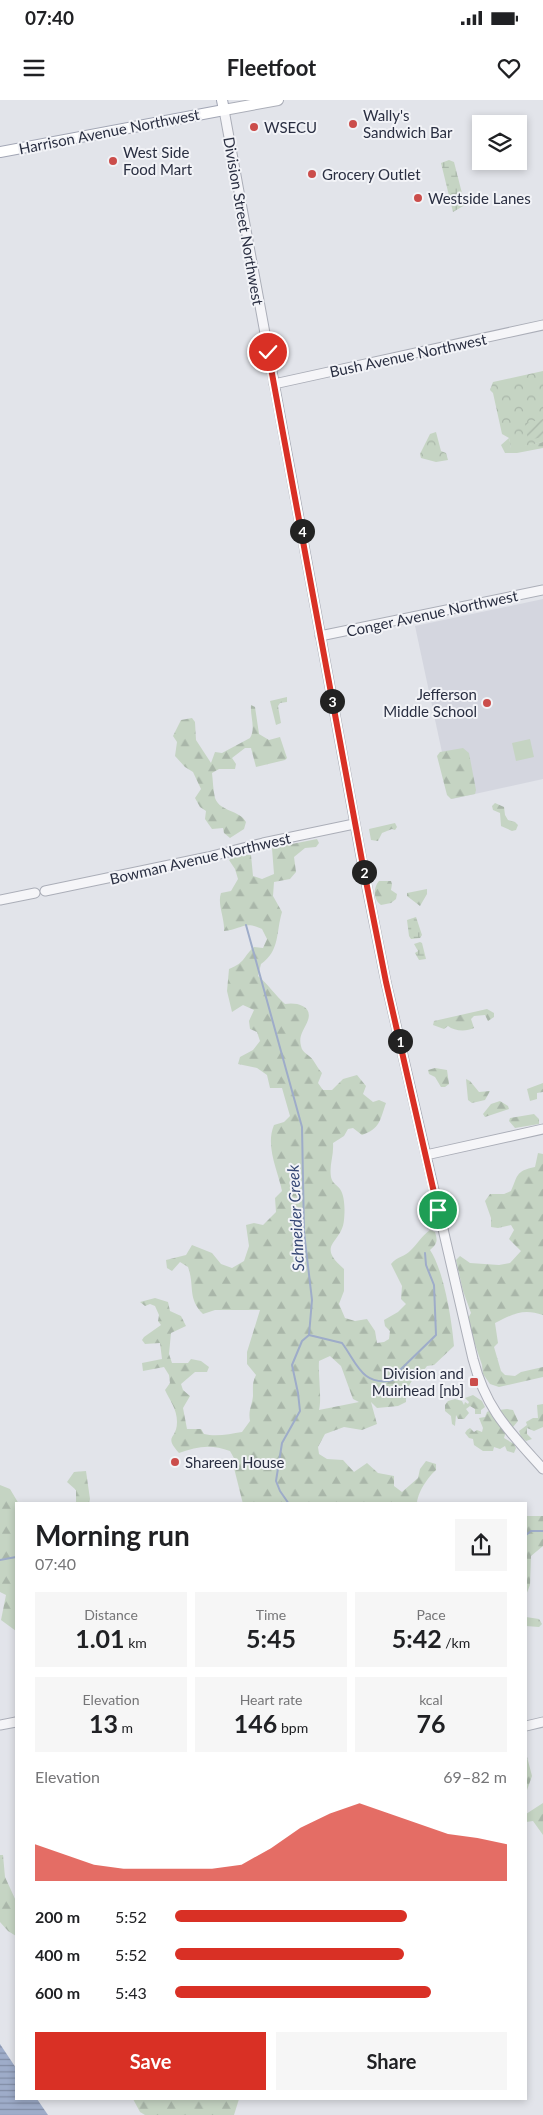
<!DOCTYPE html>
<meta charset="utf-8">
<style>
:root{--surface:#fff;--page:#f6f6f6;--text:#202124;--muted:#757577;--accent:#d93025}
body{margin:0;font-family:Lato,sans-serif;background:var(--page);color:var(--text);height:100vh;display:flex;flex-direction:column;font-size:19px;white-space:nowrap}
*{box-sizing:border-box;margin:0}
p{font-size:16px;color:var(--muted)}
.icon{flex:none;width:28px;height:28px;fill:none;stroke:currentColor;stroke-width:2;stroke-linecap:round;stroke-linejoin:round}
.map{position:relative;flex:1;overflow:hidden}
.side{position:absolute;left:15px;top:1402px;width:512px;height:598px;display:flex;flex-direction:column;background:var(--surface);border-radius:0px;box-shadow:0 2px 8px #0003}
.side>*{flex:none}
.controls{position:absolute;left:472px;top:15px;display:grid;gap:10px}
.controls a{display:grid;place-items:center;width:55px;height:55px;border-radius:0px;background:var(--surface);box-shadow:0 2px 8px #0003;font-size:25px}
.pin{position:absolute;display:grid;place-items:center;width:42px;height:42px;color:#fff;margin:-21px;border:2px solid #fff;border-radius:50%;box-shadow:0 1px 5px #0007}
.km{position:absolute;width:25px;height:25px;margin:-12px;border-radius:50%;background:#222;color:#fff;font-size:14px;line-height:25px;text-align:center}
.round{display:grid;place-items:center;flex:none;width:52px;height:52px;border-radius:0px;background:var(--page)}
.summary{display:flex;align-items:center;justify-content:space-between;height:85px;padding:0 20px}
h1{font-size:28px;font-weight:700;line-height:38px}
.stats{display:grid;grid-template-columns:repeat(3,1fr);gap:8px;height:85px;padding:5px 20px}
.stats div{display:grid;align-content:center;border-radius:0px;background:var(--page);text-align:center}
.stats b{font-size:25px;font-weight:700}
.stats small{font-size:14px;font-weight:400}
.stats p{font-size:14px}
.chart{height:140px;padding:10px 20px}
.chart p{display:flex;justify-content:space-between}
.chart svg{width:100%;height:90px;margin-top:5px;fill:var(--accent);opacity:.7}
.primary-button{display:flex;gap:10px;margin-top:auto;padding:10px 20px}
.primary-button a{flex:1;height:58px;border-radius:0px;background:var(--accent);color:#fff;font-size:20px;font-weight:700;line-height:58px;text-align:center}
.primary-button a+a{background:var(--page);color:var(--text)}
ul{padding:0 20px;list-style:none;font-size:16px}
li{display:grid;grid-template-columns:80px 60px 1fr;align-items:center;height:38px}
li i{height:12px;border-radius:6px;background:var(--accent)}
.status{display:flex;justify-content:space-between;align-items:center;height:35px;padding:0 25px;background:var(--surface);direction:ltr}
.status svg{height:14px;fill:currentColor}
header{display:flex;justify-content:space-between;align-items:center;height:65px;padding:0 20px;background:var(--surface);font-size:22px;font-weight:700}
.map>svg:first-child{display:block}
.built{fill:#d4d6df}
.grass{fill:#c5d4c3}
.forest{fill:url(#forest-firs);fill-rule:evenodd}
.wetland{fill:url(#wetland-marsh)}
.park{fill:url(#park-crowns)}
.garden{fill:url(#garden-furrows)}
.water{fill:url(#water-rules)}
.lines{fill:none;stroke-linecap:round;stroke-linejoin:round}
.stream{stroke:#9eacc9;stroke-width:2}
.tertiary-casing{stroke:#abaeb8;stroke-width:11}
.secondary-casing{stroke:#abaeb8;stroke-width:12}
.primary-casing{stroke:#a2a6b5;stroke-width:12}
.tertiary{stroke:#f5f5f8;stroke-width:9}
.secondary{stroke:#fff;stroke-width:10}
.primary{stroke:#fff;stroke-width:10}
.route-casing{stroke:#fff;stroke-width:10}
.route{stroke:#d93025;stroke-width:6}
.poi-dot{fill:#cb4d4b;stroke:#f2f3f7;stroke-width:2}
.labels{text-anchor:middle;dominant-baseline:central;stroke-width:4;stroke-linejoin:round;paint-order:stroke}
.poi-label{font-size:15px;fill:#2a2f42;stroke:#f2f3f7;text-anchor:start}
.street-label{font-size:15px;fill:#2a2f42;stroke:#f2f3f7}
.water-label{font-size:16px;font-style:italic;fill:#354775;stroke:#f2f3f7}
</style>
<div class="status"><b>07:40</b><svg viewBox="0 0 49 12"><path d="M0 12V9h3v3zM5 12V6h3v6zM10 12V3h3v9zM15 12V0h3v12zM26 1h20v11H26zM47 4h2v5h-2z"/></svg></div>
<header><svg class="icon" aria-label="menu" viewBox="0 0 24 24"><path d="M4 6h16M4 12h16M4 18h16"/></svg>Fleetfoot<svg class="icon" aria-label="heart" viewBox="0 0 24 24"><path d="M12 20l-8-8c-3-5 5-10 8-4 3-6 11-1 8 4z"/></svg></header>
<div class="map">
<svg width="543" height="2015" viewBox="0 0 543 2015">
<defs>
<pattern id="forest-firs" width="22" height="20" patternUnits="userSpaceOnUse" patternTransform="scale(1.25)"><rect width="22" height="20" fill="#c5d4c3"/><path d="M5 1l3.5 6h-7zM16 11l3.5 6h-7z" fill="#a9b6a9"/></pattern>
<pattern id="wetland-marsh" width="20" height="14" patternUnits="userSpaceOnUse" patternTransform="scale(1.25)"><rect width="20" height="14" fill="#c5d4c3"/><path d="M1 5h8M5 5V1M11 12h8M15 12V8" fill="none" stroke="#a9b6a9"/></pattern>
<pattern id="park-crowns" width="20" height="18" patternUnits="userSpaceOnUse" patternTransform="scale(1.25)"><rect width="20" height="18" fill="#c5d4c3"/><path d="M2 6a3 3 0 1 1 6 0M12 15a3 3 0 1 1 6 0" fill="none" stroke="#a9b6a9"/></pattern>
<pattern id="garden-furrows" width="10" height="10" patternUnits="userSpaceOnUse" patternTransform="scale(1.25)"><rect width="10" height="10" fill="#c5d4c3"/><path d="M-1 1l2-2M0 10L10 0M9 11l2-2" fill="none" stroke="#a9b6a9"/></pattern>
<pattern id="water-rules" width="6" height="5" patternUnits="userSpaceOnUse" patternTransform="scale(1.25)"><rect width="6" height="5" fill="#9eacc9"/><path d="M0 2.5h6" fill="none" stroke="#818ca5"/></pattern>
</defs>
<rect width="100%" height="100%" fill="#e2e4ea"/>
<path class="built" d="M543 499V679L452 699 415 526Z"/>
<path class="grass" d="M530 639 534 657 516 661 512 643Z"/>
<path class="forest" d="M509 338 511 348 543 342V348L517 353H505L501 345Z
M287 597V602L280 603 278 606 281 623 276 625 270 601Z
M251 605 255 607 259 634 269 640 280 637 287 658 285 660 256 667 251 648H245L232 658 236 664 235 669H219L212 673C213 681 213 690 215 698 220 712 240 710 246 722L244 729 230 738 224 733 223 728 212 729 205 719 206 711 200 707 195 698 201 689 193 672 185 667 175 656 177 642 173 636 181 620 192 618 195 622 196 640 211 663 215 652 222 653 250 638C256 629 250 616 251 605Z
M463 648 469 653 476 690 475 694 451 699 447 695 437 656 440 652Z
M495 703 504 707 505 715 508 720 515 722 518 725 516 730 512 731 501 726 500 713 493 710 492 706Z
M395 723 397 727 395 730 392 729 382 733 378 741 371 740 369 729Z
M317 739 319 743 316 747 305 748 294 757 296 772 290 779 274 782 273 796 282 812C276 832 280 851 261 864L258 876C268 884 275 895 285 904 295 902 313 905 308 920 305 929 298 935 301 946 302 953 310 955 313 960 316 964 318 969 322 973L318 983 323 990H332L343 979 357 975 366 986 363 994 373 1002 379 1000 386 1003C380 1020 380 1029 362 1035L353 1028 348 1029 344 1036 333 1043C334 1056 329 1065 331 1077 332 1083 337 1085 340 1089 345 1096 345 1111 344 1120 342 1144 315 1144 344 1169V1191L339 1204 345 1218 355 1221 367 1219 375 1231 377 1243 384 1242 389 1239 390 1231 385 1226 384 1220 398 1212 406 1204 401 1199 402 1186 391 1164C397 1156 405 1157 411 1150 418 1143 421 1137 430 1130L435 1132C438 1141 437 1144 430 1150 444 1171 452 1221 454 1246L434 1265 427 1266C423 1272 419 1273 414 1278 408 1285 406 1293 406 1302L398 1306 377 1308 371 1302 377 1324 362 1330 344 1327 325 1334 318 1347 319 1354 327 1359 343 1360 354 1372 367 1363 378 1373 394 1376V1386L402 1392 418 1378 420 1369 426 1361 436 1364V1370C428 1377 417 1393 417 1404H243L234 1368 235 1360 230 1351C212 1344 197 1346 179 1353 163 1335 177 1340 177 1322 177 1309 170 1301 165 1290L170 1283 169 1275 164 1267 143 1271 142 1263 162 1259 160 1243 145 1244 142 1240 144 1237 161 1225 158 1221 159 1215 155 1206 150 1204 145 1206 140 1202 155 1198 168 1202 170 1211 181 1216 186 1226 171 1233 169 1254 172 1263H188L191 1259 201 1261 209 1267 207 1272H195L181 1284 183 1290 190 1296 183 1308 187 1329H201L204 1334C216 1337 230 1334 242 1332L250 1321C248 1310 252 1306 253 1296 253 1287 252 1283 256 1275L247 1264V1252L260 1210H215L203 1214C187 1198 195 1186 188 1167L180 1162 172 1171 167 1168 166 1160 186 1155 192 1145 212 1153 221 1164 232 1168 244 1161 249 1146 246 1125 254 1123 263 1125 276 1112 275 1098 282 1091C278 1071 265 1046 274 1025L284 1022 290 1016 282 988H270L267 975 257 968 238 964 240 957 253 950 260 941 257 932 250 929 249 921 254 910 243 905 232 912 227 891 229 869C246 862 242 858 254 847L263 848 267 839 262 829C244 820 241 830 224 831 225 819 217 804 221 793L231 791 238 779 235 769 229 760 237 755H251L253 776 262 779 274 774 272 748ZM330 1256 341 1266 353 1299 359 1302 319 1310C322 1298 318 1276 319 1261Z
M379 781H391L392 784 391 790 397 794 396 799 391 803 381 805C373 799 373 788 379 781Z
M427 789V794L420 806 407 796V793Z
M487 909 494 913V917L488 921 485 915 474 916 471 919 474 928C466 932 454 931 448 926L444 929 433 925 434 921Z
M435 968 447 970 449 984 445 987H441L435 977 429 974 428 970Z
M466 979 470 981 479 992 490 991 485 1000 472 1003 468 1000Z
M543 983V992L537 993V999L530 1001 527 989Z
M500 1001 508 1006 509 1009 485 1017 483 1014 491 1004Z
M534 1014 539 1019V1024L515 1028 509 1021 510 1018Z
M538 1053 543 1054V1215C523 1208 513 1214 495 1223L498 1243 494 1247 501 1271 505 1275 515 1276 521 1272 543 1267V1277L499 1287 490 1284 483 1274 482 1265 467 1220 471 1213 463 1191 456 1160 460 1156 470 1163 499 1165 510 1163 521 1151 509 1139 514 1130 511 1125 498 1128 491 1127V1118L485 1101 490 1094H504L511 1091C518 1076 515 1071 535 1067Z
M473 1295 482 1301 485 1307 481 1310V1314H475V1309L470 1306 466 1309 469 1313 464 1319H458L456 1315 455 1326 452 1324 451 1316 445 1311V1305L448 1301 455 1299 462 1301 464 1305 465 1302 468 1304 469 1302 465 1298Z
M543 1304V1327L534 1331 527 1328V1334L532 1339 526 1341 521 1337 519 1331 527 1325 526 1322 533 1318H538L537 1305Z
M507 1309 513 1310 518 1321 513 1327 508 1324 504 1338 514 1344 516 1348 514 1353 507 1351 505 1346 500 1349 494 1347 493 1351H483L474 1345 473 1339 469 1338 465 1333 467 1330 470 1328 474 1332 477 1330 482 1332 483 1328 479 1318 485 1317 487 1312 489 1311 493 1317 499 1310Z
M86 1371 90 1399 89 1404H76V1390L67 1382 74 1372Z
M0 1385 10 1389 19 1404H16V1531L1 1520 6 1495 0 1492Z
M526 1416H543V1446L531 1456 530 1485 526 1495Z
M526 1517 539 1519 542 1524 539 1527 526 1526Z
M526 1653 532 1676 526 1693Z
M543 1703V1735L533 1721 526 1722V1714Z
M0 1755H3L5 1777 16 1801V1836L8 1831 0 1822Z
M133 1999H239L234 2015H145L140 2012Z"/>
<path class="wetland" d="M449 60 454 62 465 105 453 112 441 63Z
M416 817 422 835 420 838 411 839 409 836 407 820Z
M420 842 422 843 426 859 419 860 415 853 418 851 414 844Z"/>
<path class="park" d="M543 271V342L511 349 509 338 502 334 493 293 490 290 493 282Z
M436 332 441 351 446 353 448 360 436 362 421 358 420 354 430 334Z"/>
<path class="garden" d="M543 319V337L528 340 525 323Z"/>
<path class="water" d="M0 1944 16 1968V1999H37L48 2015H0Z"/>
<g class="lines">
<path class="stream" d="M246 825 302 1027 304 1132 312 1200 309 1235 302 1241 292 1265 298 1293 300 1311 282 1343 276 1381 280 1391 289 1404
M309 1235 342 1243C357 1263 362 1287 393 1280L398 1272 436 1235 434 1185 426 1165 425 1153
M526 1435 531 1431H543
M0 1460 16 1457"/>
<defs>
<path id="tertiary" d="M224 10 363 767 386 882 473 1259C486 1310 510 1332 543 1369
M274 284 543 225
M320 536 543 490
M45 791 208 757 263 743 354 724
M0 800 35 793
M426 1055 543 1029
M0 1625 16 1622
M526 1626 543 1622"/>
<path id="secondary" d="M224 10 278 0"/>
<path id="primary" d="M0 52 224 10 222 0"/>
</defs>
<use href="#tertiary" class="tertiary-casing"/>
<use href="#secondary" class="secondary-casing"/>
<use href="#primary" class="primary-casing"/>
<use href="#tertiary" class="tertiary"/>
<use href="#secondary" class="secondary"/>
<use href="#primary" class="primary"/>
</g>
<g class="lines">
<defs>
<path id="route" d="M268 252 363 766 386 882 438 1110"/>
</defs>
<use href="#route" class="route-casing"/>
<use href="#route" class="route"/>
</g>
<g class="poi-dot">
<circle cx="353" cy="24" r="5"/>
<circle cx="254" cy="27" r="5"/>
<circle cx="113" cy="61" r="5"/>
<circle cx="312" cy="74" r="5"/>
<circle cx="418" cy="98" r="5"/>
<circle cx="487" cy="603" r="5"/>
<rect x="469" y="1277" width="10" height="10" rx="2.5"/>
<circle cx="175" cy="1362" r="5"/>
</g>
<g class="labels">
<g class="poi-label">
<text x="363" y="15">Wally's<tspan x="363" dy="17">Sandwich Bar</tspan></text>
<text x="264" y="27">WSECU</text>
<text x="123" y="52">West Side<tspan x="123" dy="17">Food Mart</tspan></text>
<text x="322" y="74">Grocery Outlet</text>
<text x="428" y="98">Westside Lanes</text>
<text x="477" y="594" text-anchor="end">Jefferson<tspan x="477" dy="17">Middle School</tspan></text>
<text x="464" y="1273" text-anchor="end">Division and<tspan x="464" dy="17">Muirhead [nb]</tspan></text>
<text x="185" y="1362">Shareen House</text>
</g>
<g class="street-label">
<text transform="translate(109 31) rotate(-11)">Harrison Avenue Northwest</text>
<text transform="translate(244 121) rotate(80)">Division Street Northwest</text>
<text transform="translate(408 255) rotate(-12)">Bush Avenue Northwest</text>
<text transform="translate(432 513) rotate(-12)">Conger Avenue Northwest</text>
<text transform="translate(200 758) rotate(-13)">Bowman Avenue Northwest</text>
</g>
<g class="water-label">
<text transform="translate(295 1118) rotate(-93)">Schneider Creek</text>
</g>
</g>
</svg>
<div class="controls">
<a><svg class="icon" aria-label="layers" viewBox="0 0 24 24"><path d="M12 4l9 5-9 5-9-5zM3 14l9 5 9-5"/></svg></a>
</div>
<div class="pin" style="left:438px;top:1110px;background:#1e9e55"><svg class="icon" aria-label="arrive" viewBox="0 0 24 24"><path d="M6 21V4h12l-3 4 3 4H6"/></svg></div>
<div class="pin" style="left:268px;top:252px;background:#d93025"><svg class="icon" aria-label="check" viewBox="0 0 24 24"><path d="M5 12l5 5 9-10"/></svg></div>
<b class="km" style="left:400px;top:941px">1</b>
<b class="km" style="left:364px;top:772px">2</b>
<b class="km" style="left:332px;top:601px">3</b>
<b class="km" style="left:302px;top:431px">4</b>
<section class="side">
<div class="summary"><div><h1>Morning run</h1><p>07:40</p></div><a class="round"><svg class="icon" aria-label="share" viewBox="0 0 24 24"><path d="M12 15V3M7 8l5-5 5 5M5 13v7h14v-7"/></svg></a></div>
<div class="stats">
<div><p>Distance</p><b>1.01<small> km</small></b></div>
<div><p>Time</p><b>5:45</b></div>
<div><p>Pace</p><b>5:42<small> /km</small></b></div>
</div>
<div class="stats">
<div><p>Elevation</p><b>13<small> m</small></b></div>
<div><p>Heart rate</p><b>146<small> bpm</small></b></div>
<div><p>kcal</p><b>76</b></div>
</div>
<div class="chart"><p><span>Elevation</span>69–82 m</p>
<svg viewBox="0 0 160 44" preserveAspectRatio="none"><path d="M0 44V26L10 31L20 36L30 38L40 38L50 38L60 38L70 36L80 28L90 18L100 11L110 6L120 11L130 16L140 21L150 23L160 26V44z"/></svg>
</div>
<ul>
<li><b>200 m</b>5:52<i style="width:70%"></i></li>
<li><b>400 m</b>5:52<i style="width:69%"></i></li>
<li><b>600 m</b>5:43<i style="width:77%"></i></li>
</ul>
<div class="primary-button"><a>Save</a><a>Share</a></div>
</section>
</div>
